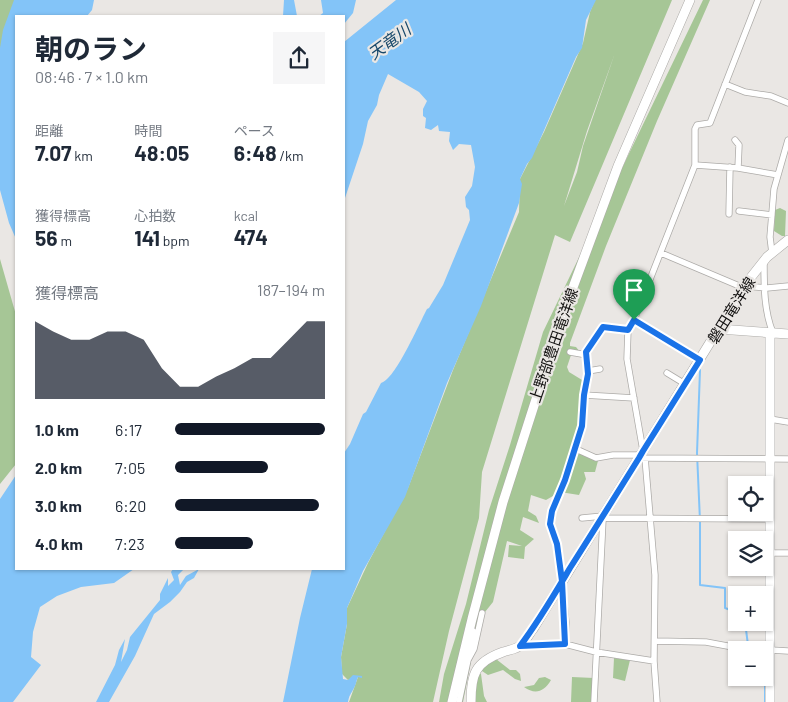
<!DOCTYPE html>
<html lang="ja">
<meta charset="utf-8">
<style>
:root{--surface:#fff;--page:#f6f6f7;--text:#1f2937;--muted:#747a83;--accent:#111827}
body{margin:0;font-family:Barlow,"Noto Sans JP",sans-serif;background:var(--page);color:var(--text);height:100vh;display:flex;flex-direction:column;font-size:19px;white-space:nowrap}
*{box-sizing:border-box;margin:0}
p{font-size:16px;color:var(--muted)}
.icon{flex:none;width:28px;height:28px;fill:none;stroke:currentColor;stroke-width:2;stroke-linecap:round;stroke-linejoin:round}
.map{position:relative;flex:1;overflow:hidden}
.drawer{position:absolute;left:15px;top:15px;width:330px;height:555px;display:flex;flex-direction:column;background:var(--surface);border-radius:0px;box-shadow:0 1px 4px #0004}
.drawer>*{flex:none}
.tools{position:absolute;left:728px;top:476px;display:grid;gap:10px}
.tools a{display:grid;place-items:center;width:45px;height:45px;border-radius:0px;background:var(--surface);box-shadow:0 1px 4px #0004;font-size:25px}
.pin{position:absolute;display:grid;place-items:center;width:42px;height:42px;color:#fff;margin:-51px -21px;border-radius:50% 50% 50% 0;rotate:-45deg;box-shadow:0 0 5px #0007}
.pin .icon{rotate:45deg}
.round{display:grid;place-items:center;flex:none;width:52px;height:52px;border-radius:0px;background:var(--page)}
.headline{display:flex;align-items:center;justify-content:space-between;height:85px;padding:0 20px}
h1{font-size:28px;font-weight:700;line-height:38px}
.figures{display:grid;grid-template-columns:repeat(3,1fr);gap:8px;height:85px;padding:5px 20px}
.figures div{display:grid;align-content:center}
.figures b{font-size:21px;font-weight:700}
.figures small{font-size:14px;font-weight:400}
.figures p{font-size:14px}
.chart{height:140px;padding:10px 20px}
.chart p{display:flex;justify-content:space-between}
.chart svg{width:100%;height:90px;margin-top:5px;fill:var(--accent);opacity:.7}
ul{padding:0 20px;list-style:none;font-size:16px}
li{display:grid;grid-template-columns:80px 60px 1fr;align-items:center;height:38px}
li i{height:12px;border-radius:6px;background:var(--accent)}
.map>svg:first-child{display:block}
.green{fill:#a6c696;fill-rule:evenodd}
.water{fill:#83c4f8}
.lines{fill:none;stroke-linecap:round;stroke-linejoin:round}
.stream{stroke:#83c4f8;stroke-width:2}
.street-casing{stroke:#adaba8;stroke-width:7}
.secondary-casing{stroke:#adaba8;stroke-width:10}
.street{stroke:#fff;stroke-width:5.5}
.secondary{stroke:#fff;stroke-width:9}
.route-casing{stroke:#fff;stroke-width:10}
.route{stroke:#1a73e8;stroke-width:6}
.labels{text-anchor:middle;dominant-baseline:central;stroke-width:4.5;stroke-linejoin:round;paint-order:stroke}
.street-label{font-size:15px;fill:#121110;stroke:#eae7e4}
.water-label{font-size:16px;font-style:italic;fill:#17486a;stroke:#eae7e4}
</style>
<div class="map">
<svg width="788" height="702" viewBox="0 0 788 702">
<rect width="100%" height="100%" fill="#eae7e4"/>
<path class="green" d="M0 0H15L0 69Z
M595 0H672L570 242 555 235 482 472 479 518 449 631 433 702H349L358 677 348 680 342 674 341 657 347 624V608L368 563 408 488 453 370 519 212 520 179 544 132 583 43 590 12ZM615 53 583 146 577 172 564 206 587 131Z
M703 0H710L657 121 606 246 570 343V346L576 347 580 352 571 355 567 367 569 372 587 383 578 450 599 457 595 472H584L586 479 579 495 560 492 546 500 531 495 528 511 536 516 539 523 523 517 520 530 534 539 525 547 524 559 508 557 509 545 522 546 507 541 493 602 485 612 473 651 463 702H439L444 674 466 604 489 510 510 445 543 332Z
M780 208 786 211 785 236H782L774 231 775 210Z
M0 259 16 315V464L0 484Z
M614 658 630 660 625 681 613 678Z
M496 659 510 670H516L520 674 521 681 515 679 503 670 488 675 479 669Z
M477 673 481 674 484 696 487 702H474Z
M545 677 551 680C544 692 535 695 524 687L534 685 539 678Z
M572 677 594 678 591 702H571Z"/>
<path class="water" d="M14 0H94L92 10 87 16H16V239L9 223 0 190V48L3 30Z
M284 0H294L297 16H283Z
M321 0H356L353 13 344 24V16H319L323 13Z
M396 0H596L586 20 582 48 576 57 532 158 527 164 520 179 522 184 519 203 481 306 447 383 405 497 363 571 347 608V624L341 657 343 679 348 680 353 675 362 676V678L358 677C356 681 356 685 354 688 351 694 349 695 348 702H283L300 618 312 569H344V453L350 444 363 414 366 412 381 383C395 380 419 324 427 309L429 308 443 285 470 220 469 210 466 207 465 197 472 186 475 167 471 145 459 144 453 150 449 141 450 132 439 131 438 125 431 130 425 128 426 118 423 116V109L427 101 419 92 388 74 379 95 377 105 368 121 363 144 344 201V42Z
M16 475V569H134L114 583 81 587 57 596 40 607 33 632 31 657 41 665 13 702H0V499Z
M173 569H184L178 575 180 585 186 576 199 569 194 578 187 582 180 592 170 602 154 614 135 656 109 702H96L115 665 119 650 125 639 121 662 127 650 130 637 160 600V594L168 578V586L174 580 171 572Z"/>
<g class="lines">
<path class="stream" d="M700 370 697 453 700 521V585L725 588V608L736 612
M745 622 748 645 765 646V702"/>
<defs>
<path id="street" d="M725 84 745 92 771 96 788 103
M735 140 739 145 738 168
M695 165 738 168 778 175
M739 211 772 215
M729 214 730 167
M661 253 744 288
M772 253 770 237 774 189 788 140
M764 262C764 286 764 311 773 333
M745 286 767 288 788 286
M634 320 700 360
M570 352 587 355
M588 371 600 369
M667 373 685 384
M584 395 634 398
M770 419 788 422
M576 449 596 458 613 455H640
M643 451 627 359 628 330 634 320 695 165V129L697 125 710 123 758 0
M641 458 788 459
M645 458 655 575 654 661 657 702
M582 518 603 516
M602 518 770 519
M770 553H788
M655 641 706 642 738 648 788 651
M565 644 566 622 562 581 557 544 550 524 552 511 565 480 582 426 584 395 589 374 586 352 603 327 628 330
M520 646 565 644 596 652 654 661
M469 654 473 631
M459 702 468 660 474 649 482 613
M594 702 603 519"/>
<path id="secondary" d="M719 329 788 334
M452 702 472 619 503 502 565 309 618 166 690 0
M471 702C471 674 475 662 503 652 509 650 517 649 521 645 526 640 529 634 533 629L748 281 767 257 788 240
M770 702V333"/>
</defs>
<use href="#street" class="street-casing"/>
<use href="#secondary" class="secondary-casing"/>
<use href="#street" class="street"/>
<use href="#secondary" class="secondary"/>
</g>
<g class="lines">
<defs>
<path id="route" d="M634 320 628 330 603 327 586 352 588 374 584 395 582 426 565 480 552 511 550 524 557 544 562 581 565 644 520 646C539 621 554 595 570 568 593 532 616 495 639 458L643 451 700 360 634 320"/>
</defs>
<use href="#route" class="route-casing"/>
<use href="#route" class="route"/>
</g>
<g class="labels">
<g class="street-label">
<text transform="translate(731 310) rotate(-58)">磐田竜洋線</text>
<text transform="translate(553 345) rotate(-71)">上野部豊田竜洋線</text>
</g>
<g class="water-label">
<text transform="translate(389 41) rotate(-36)">天竜川</text>
</g>
</g>
</svg>
<div class="tools">
<a><svg class="icon" aria-label="locate" viewBox="0 0 24 24"><circle cx="12" cy="12" r="6"/><path d="M12 2v4M12 18v4M2 12h4M18 12h4"/></svg></a>
<a><svg class="icon" aria-label="layers" viewBox="0 0 24 24"><path d="M12 4l9 5-9 5-9-5zM3 14l9 5 9-5"/></svg></a>
<a>+</a>
<a>−</a>
</div>
<div class="pin" style="left:634px;top:320px;background:#1e9e55"><svg class="icon" aria-label="arrive" viewBox="0 0 24 24"><path d="M6 21V4h12l-3 4 3 4H6"/></svg></div>
<section class="drawer">
<div class="headline"><div><h1>朝のラン</h1><p>08:46 · 7 × 1.0 km</p></div><a class="round"><svg class="icon" aria-label="share" viewBox="0 0 24 24"><path d="M12 15V3M7 8l5-5 5 5M5 13v7h14v-7"/></svg></a></div>
<div class="figures">
<div><p>距離</p><b>7.07<small> km</small></b></div>
<div><p>時間</p><b>48:05</b></div>
<div><p>ペース</p><b>6:48<small> /km</small></b></div>
</div>
<div class="figures">
<div><p>獲得標高</p><b>56<small> m</small></b></div>
<div><p>心拍数</p><b>141<small> bpm</small></b></div>
<div><p>kcal</p><b>474</b></div>
</div>
<div class="chart"><p><span>獲得標高</span>187–194 m</p>
<svg viewBox="0 0 160 44" preserveAspectRatio="none"><path d="M0 44V6L10 11L20 15L30 15L40 11L50 11L60 15L70 29L80 38L90 38L100 33L110 29L120 24L130 24L140 15L150 6L160 6V44z"/></svg>
</div>
<ul>
<li><b>1.0 km</b>6:17<i style="width:100%"></i></li>
<li><b>2.0 km</b>7:05<i style="width:62%"></i></li>
<li><b>3.0 km</b>6:20<i style="width:96%"></i></li>
<li><b>4.0 km</b>7:23<i style="width:52%"></i></li>
</ul>
</section>
</div>
